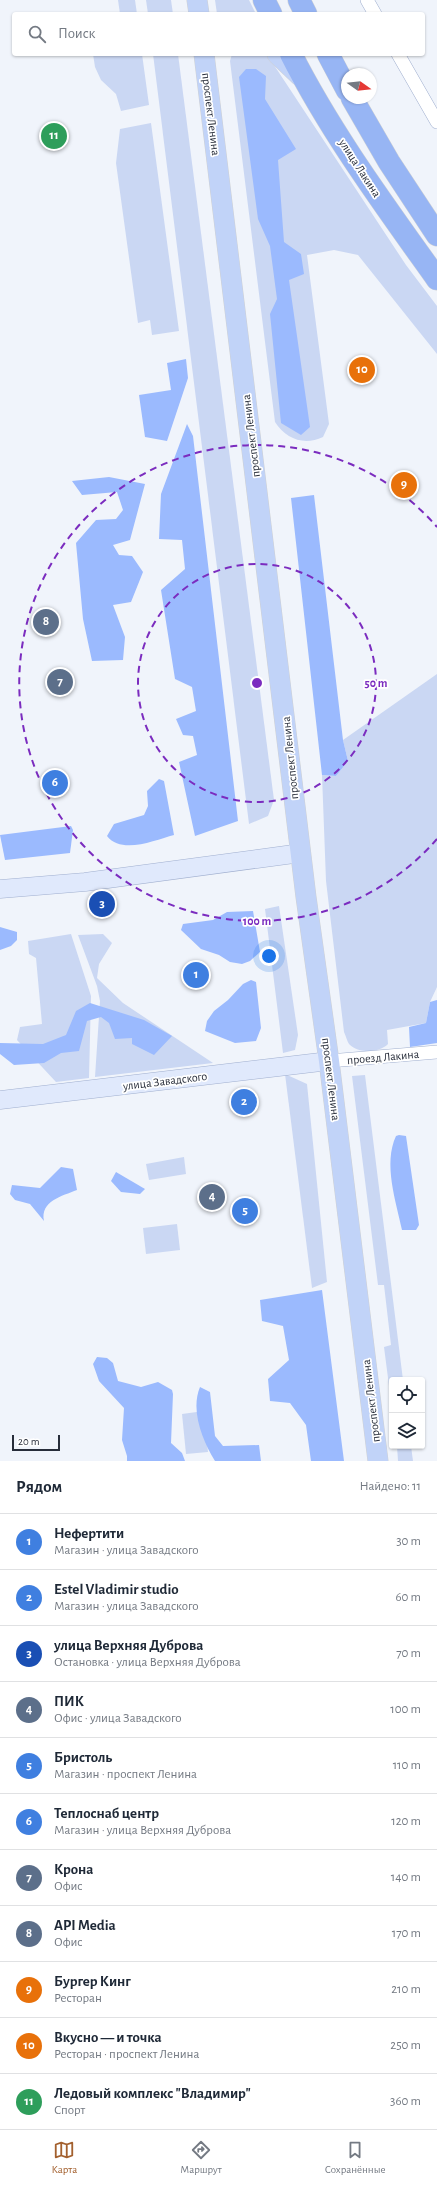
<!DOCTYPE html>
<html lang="ru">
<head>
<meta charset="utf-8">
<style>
  body { margin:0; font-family:"Alegreya Sans",sans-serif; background:#f6f6f7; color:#1f2937 }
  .controls { position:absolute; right:12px; bottom:12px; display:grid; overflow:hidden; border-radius:4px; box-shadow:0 1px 3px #0004 }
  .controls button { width:36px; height:36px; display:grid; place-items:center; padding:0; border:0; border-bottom:1px solid #e0e1e3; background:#fff; color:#1f2937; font:20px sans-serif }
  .compass { position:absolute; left:341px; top:68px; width:36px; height:36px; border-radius:50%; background:#fff; box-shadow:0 1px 3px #0004; rotate:105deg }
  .scale { position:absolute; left:12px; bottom:10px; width:48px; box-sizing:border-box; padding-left:4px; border:2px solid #272d3a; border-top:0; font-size:11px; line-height:14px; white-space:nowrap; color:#272d3a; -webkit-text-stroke:3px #fff; paint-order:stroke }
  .you { position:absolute; left:269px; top:956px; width:14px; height:14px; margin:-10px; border:3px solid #fff; border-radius:50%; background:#1a73e8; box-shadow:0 0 0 6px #1a73e833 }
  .badge { display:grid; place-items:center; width:26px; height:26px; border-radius:50%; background:#a3602e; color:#fff; font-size:13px; font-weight:700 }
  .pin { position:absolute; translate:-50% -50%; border:2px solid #fff; box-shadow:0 1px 4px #0006 }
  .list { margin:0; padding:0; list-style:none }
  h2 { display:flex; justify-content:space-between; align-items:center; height:52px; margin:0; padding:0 16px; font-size:17px }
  h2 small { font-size:13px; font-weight:400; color:#747a83 }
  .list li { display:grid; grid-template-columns:26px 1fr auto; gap:12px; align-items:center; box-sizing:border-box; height:56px; padding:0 16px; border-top:1px solid #e0e1e3 }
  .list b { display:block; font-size:15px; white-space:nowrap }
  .list p { margin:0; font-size:13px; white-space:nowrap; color:#747a83 }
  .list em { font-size:13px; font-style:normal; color:#747a83 }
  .icon { flex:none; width:22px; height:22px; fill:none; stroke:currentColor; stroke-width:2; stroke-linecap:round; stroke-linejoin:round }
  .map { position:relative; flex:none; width:437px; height:1461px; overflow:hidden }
  .search { position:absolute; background:#fff; box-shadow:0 1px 3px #0004; left:12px; right:12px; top:12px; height:44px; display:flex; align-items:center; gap:10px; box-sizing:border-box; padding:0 14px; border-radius:4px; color:#747a83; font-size:15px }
  .sheet { height:668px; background:#fff }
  nav { display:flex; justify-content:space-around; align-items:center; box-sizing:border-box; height:56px; border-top:1px solid #e0e1e3; background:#fff; font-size:11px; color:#747a83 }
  nav a { display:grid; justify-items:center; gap:2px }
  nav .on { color:#a3602e }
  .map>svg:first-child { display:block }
</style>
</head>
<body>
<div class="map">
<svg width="437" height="1461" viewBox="0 0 437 1461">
  <rect width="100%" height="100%" fill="#f0f4fb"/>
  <!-- green -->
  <g fill="#cad7f3">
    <polygon points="118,0 135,0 137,14 120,14"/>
    <polygon points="146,0 171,0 173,14 148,14"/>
    <polygon points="215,0 249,0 256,14 217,14"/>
    <polygon points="93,54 142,54 149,105 121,111 116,94 101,80 95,67"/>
    <polygon points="153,54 178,54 274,800 268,816 249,824"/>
    <path d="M 232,54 L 265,54 L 268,56 L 406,265 L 437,306 L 437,354 L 358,255 L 334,250 L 307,255 L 329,424 L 323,437 C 304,446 286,439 275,422 L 230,61 Z"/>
    <polygon points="151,123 179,331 152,335 150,320 138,323 116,163 120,129"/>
    <path d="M 437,674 L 437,987 L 430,1002 L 426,1023 L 387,1030 L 388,1044 C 379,1053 359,1054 349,1044 C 347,1041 346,1036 344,1032 L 326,881 L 322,775 L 336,776 L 348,761 L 343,740 Z"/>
    <polygon points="279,906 298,1035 295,1050 283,1053 265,909"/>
    <polygon points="71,934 91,996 89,1078 56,1082 17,1040 20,1027 42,1024 36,958 29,954 28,941"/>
    <polygon points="103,934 112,943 99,964 97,978 123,1003 213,1063 95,1077 100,1001 97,986 78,935"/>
    <polygon points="285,1074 307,1084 327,1282 312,1288"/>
    <polygon points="365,1075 403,1380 392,1380 392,1409 384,1347 391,1345 384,1285 378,1285 352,1076"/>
    <polygon points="184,1157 186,1174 149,1180 146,1164"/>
    <polygon points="177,1224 180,1250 146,1254 143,1228"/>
    <polygon points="204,1411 208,1452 186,1454 182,1414"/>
    <polygon points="397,1446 411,1446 413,1461 398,1461"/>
  </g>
  <!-- forest -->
  <g fill="#9bbafe">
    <polygon points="246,69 256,69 266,76 265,99 296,149 278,160 284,242 301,254 304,274 289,280 310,427 301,435 281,423 270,314 277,299 270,246 258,219 239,77"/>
    <polygon points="186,359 188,378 167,441 145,437 139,395 171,390 167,363"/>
    <polygon points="187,424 193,436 238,821 195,836 179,762 197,755 193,736 183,735 176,719 196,711 192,687 175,679 161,590 185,569 182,540 159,539 161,494"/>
    <polygon points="109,477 145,484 130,540 113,545 119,555 132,556 143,572 131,602 113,605 125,637 123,660 92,661 83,619 76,543 96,520 116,519 123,510 117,492 82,495 72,481"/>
    <polygon points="314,495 343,740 348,761 336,776 322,775 291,498"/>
    <path d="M 159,779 L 164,781 L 174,835 C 155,840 122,855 107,836 L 114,824 L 144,815 L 148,806 L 147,791 Z"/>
    <polygon points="71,826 73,830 70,853 5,860 0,835"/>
    <polygon points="253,911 260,952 250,961 242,964 230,962 219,955 201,949 181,930 183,924 213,920 227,912"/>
    <polygon points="0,927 17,932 17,940 11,946 0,950"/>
    <polygon points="251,980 256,982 261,1028 256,1041 235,1043 205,1031 207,1021 214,1011 228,1000 243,984"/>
    <polygon points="437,1000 437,1043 410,1047 409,1027 426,1023 430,1002"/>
    <polygon points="90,1003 144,1020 172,1036 154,1055 132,1044 132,1038 115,1039 109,1023 101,1017 87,1021 79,1051 61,1053 44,1063 14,1065 0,1054 0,1043 43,1044 66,1035 76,1011"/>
    <path d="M 399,1135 L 406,1136 L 419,1225 L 416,1230 L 402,1230 C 396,1201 383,1164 396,1136 Z"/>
    <path d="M 61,1167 L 73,1169 L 77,1190 C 62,1196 40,1201 44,1221 L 30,1204 L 15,1200 L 10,1194 L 12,1185 L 40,1188 Z"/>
    <polygon points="116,1172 145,1189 140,1194 121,1192 111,1181"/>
    <polygon points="322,1290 344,1461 311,1461 306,1425 290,1403 270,1401 268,1379 289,1360 283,1326 262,1321 260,1300"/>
    <polygon points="97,1357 107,1358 113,1363 118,1381 141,1387 158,1382 172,1390 173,1394 171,1443 182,1453 185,1461 127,1461 127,1456 122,1440 124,1408 99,1381 93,1364"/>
    <path d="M 200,1387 L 210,1392 L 215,1436 L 223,1446 L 259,1445 L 261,1461 L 215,1461 C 203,1441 190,1411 200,1387 Z"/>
  </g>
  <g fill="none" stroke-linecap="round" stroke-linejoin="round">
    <defs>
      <g id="street">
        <polyline points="367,0 375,14"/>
        <polyline points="398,54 437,122"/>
        <polyline points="329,1061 437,1052"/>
      </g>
      <g id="secondary">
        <polyline points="0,889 85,882 301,853"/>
        <polyline points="0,1100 329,1061"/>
      </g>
      <g id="primary">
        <polyline points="197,0 199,14"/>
        <polyline points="204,54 306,897 329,1061 378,1461"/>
        <polyline points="277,54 300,76"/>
      </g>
      <g id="highway">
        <polyline points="264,0 271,14"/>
        <polyline points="299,0 306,14"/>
        <path d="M 291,54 C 331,133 385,206 437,279"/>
        <polyline points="328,54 347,90"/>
        <polyline points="352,98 389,162 437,235"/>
      </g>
    </defs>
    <!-- street casing -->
    <use href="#street" stroke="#a0afcf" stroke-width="14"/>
    <!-- secondary casing -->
    <use href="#secondary" stroke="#a0afcf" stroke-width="19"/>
    <!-- primary casing -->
    <use href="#primary" stroke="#cfd1d4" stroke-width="21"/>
    <!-- highway casing -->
    <use href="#highway" stroke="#cfd1d4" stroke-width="23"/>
    <!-- street -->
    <use href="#street" stroke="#fff" stroke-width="13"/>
    <!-- secondary -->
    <use href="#secondary" stroke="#e0e9fc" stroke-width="18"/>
    <!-- primary -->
    <use href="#primary" stroke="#c1d3f8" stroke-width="20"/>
    <!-- highway -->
    <use href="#highway" stroke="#97b5f4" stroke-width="22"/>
  </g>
  <!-- distance rings -->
  <g fill="none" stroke="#7b2cbf" stroke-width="2" stroke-dasharray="7 5">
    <circle cx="257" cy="683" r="119"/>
    <path d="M437 839A238 238 0 1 1 437 527"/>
  </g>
  <g text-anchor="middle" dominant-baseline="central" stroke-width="3.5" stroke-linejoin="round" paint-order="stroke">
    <!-- street labels -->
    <g font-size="12" fill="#272d3a" stroke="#fff">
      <text transform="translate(211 114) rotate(83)">проспект Ленина</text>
      <text transform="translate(360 168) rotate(57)">улица Лакина</text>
      <text transform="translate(251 436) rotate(-97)">проспект Ленина</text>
      <text transform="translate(290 758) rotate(-96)">проспект Ленина</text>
      <text transform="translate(383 1057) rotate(-5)">проезд Лакина</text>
      <text transform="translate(331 1079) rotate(83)">проспект Ленина</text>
      <text transform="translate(165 1081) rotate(-7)">улица Завадского</text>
      <text transform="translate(371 1401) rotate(-97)">проспект Ленина</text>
    </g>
  </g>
  <circle cx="257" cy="683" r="6" fill="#7b2cbf" stroke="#fff" stroke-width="2"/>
  <g font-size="12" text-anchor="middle" font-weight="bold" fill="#7b2cbf" stroke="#fff" stroke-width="3.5" stroke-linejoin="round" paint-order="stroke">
    <text x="376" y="687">50 m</text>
    <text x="257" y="925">100 m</text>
  </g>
</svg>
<div class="controls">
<button><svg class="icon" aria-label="locate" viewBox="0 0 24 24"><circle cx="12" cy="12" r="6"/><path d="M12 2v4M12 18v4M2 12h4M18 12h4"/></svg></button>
<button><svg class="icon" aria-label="layers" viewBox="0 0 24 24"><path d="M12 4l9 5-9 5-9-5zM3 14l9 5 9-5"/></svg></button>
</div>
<svg class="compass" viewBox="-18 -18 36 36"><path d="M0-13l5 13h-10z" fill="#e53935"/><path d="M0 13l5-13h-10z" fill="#747a83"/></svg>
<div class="scale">20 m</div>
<div class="you"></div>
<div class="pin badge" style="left:196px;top:975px;background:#3f7fe0">1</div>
<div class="pin badge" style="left:244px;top:1102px;background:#3f7fe0">2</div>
<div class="pin badge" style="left:102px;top:904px;background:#1a4fb4">3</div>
<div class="pin badge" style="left:212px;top:1197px;background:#5c6f8a">4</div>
<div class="pin badge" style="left:245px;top:1211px;background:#3f7fe0">5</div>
<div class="pin badge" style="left:55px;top:783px;background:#3f7fe0">6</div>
<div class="pin badge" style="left:60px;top:682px;background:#5c6f8a">7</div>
<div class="pin badge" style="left:46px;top:622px;background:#5c6f8a">8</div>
<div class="pin badge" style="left:404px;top:485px;background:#e8710a">9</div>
<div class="pin badge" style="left:362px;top:370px;background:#e8710a">10</div>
<div class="pin badge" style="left:54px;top:136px;background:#2e9e5b">11</div>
<div class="search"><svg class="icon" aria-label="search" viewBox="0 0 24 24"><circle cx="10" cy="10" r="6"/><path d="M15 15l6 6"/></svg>Поиск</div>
</div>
<section class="sheet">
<h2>Рядом<small>Найдено: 11</small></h2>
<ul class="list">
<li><span class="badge" style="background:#3f7fe0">1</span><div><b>Нефертити</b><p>Магазин · улица Завадского</p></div><em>30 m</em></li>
<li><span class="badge" style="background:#3f7fe0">2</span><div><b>Estel Vladimir studio</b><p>Магазин · улица Завадского</p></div><em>60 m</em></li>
<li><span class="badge" style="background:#1a4fb4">3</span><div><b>улица Верхняя Дуброва</b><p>Остановка · улица Верхняя Дуброва</p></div><em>70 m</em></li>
<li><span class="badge" style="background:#5c6f8a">4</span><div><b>ПИК</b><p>Офис · улица Завадского</p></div><em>100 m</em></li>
<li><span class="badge" style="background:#3f7fe0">5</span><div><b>Бристоль</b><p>Магазин · проспект Ленина</p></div><em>110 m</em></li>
<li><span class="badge" style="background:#3f7fe0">6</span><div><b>Теплоснаб центр</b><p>Магазин · улица Верхняя Дуброва</p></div><em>120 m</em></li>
<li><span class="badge" style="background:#5c6f8a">7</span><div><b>Крона</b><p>Офис</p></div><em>140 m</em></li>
<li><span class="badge" style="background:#5c6f8a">8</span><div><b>API Media</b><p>Офис</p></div><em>170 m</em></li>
<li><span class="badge" style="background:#e8710a">9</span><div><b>Бургер Кинг</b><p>Ресторан</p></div><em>210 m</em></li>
<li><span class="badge" style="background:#e8710a">10</span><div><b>Вкусно — и точка</b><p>Ресторан · проспект Ленина</p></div><em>250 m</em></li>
<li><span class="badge" style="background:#2e9e5b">11</span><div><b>Ледовый комплекс &quot;Владимир&quot;</b><p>Спорт</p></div><em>360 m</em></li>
</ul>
</section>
<nav>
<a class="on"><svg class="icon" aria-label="map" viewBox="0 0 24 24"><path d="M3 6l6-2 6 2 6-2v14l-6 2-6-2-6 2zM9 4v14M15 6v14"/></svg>Карта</a>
<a><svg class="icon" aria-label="directions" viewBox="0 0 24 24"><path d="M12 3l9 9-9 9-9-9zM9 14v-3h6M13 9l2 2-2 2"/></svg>Маршрут</a>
<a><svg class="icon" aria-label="saved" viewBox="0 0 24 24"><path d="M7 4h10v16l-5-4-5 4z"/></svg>Сохранённые</a>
</nav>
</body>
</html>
